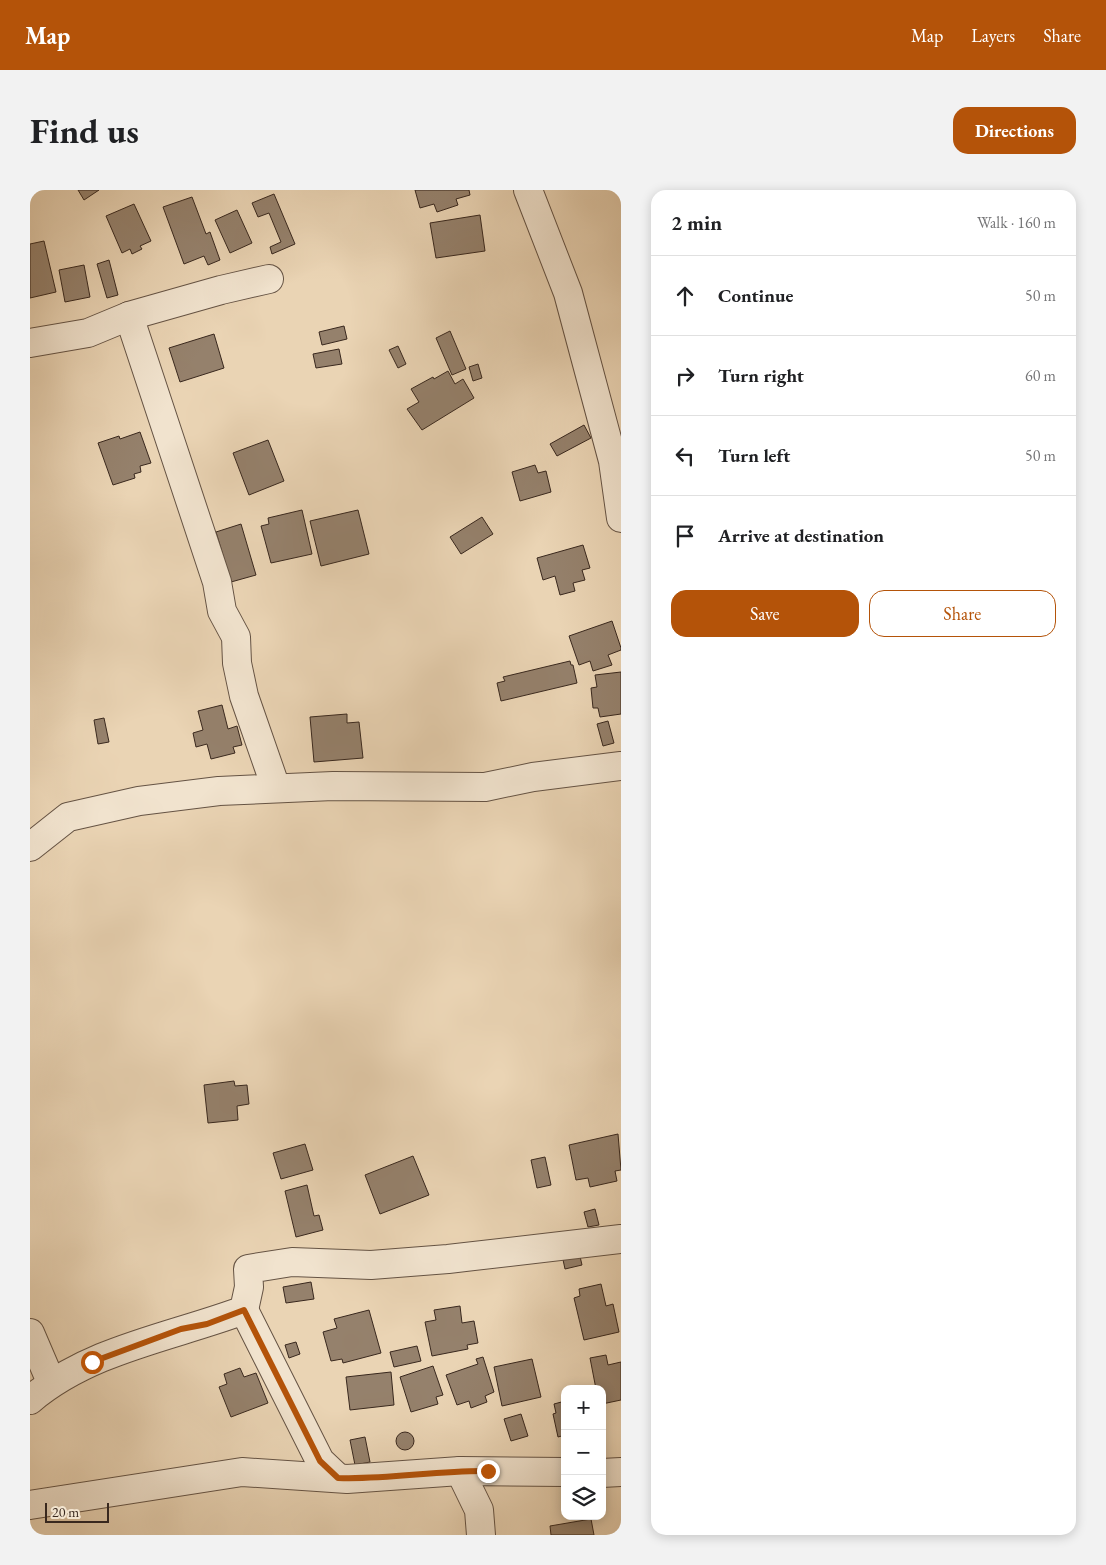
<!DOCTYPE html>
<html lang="en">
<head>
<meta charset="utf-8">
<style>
  body { margin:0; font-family:"EB Garamond",serif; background:#f2f2f2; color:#202124 }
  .controls { position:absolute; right:15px; bottom:15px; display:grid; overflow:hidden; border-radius:10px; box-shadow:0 2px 12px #0003 }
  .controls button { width:45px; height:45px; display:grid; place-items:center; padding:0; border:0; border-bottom:1px solid #e0e0e0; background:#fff; color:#202124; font:25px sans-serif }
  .scale { position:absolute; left:15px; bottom:12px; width:64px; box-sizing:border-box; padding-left:5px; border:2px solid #39281e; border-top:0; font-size:14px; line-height:18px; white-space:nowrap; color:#39281e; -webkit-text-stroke:4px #f1e3ce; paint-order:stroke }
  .stop { position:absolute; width:15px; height:15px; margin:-11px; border:4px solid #b45309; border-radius:50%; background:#fff }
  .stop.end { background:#b45309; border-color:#fff; box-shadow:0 1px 5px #0008 }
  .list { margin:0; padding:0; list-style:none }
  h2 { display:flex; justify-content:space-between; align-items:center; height:65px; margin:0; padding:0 20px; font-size:21px }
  h2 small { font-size:16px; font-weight:400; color:#757577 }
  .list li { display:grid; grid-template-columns:32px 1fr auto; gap:15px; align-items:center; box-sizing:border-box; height:80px; padding:0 20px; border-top:1px solid #e0e0e0 }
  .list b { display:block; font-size:19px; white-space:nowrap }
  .list em { font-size:16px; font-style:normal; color:#757577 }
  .actions { display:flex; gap:10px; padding:15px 20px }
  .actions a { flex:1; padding:11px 0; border:1px solid #b45309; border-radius:15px; text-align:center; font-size:18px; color:#b45309 }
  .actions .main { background:#b45309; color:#fff }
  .icon { flex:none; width:28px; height:28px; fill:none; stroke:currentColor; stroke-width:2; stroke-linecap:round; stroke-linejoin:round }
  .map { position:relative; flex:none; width:591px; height:1345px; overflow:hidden; border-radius:15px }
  header { display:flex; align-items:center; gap:30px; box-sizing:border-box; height:70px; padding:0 25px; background:#b45309; color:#fff }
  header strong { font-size:24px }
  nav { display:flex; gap:28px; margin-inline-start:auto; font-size:18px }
  .intro { display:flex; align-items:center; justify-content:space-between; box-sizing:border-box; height:120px; padding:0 30px }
  h1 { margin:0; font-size:35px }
  .button { padding:12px 22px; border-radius:15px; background:#b45309; color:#fff; font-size:18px; font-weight:700 }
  main { display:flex; gap:30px; padding:0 30px }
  aside { flex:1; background:#fff; border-radius:15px; box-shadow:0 2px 12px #0003 }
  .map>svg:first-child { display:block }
</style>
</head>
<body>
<header>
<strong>Map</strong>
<nav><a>Map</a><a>Layers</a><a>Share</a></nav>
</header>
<div class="intro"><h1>Find us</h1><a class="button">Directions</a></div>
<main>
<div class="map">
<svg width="591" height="1345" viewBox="0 0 591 1345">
  <rect width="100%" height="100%" fill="#ead4b4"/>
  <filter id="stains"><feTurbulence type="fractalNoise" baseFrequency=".004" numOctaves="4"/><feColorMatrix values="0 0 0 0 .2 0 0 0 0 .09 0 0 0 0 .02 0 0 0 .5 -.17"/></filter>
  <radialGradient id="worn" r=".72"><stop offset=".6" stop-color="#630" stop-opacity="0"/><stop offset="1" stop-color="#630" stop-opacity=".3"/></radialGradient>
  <!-- building -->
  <g fill="#95816c" stroke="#39281e">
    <polygon points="48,0 69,0 54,10"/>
    <polygon points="385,0 439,0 440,5 426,9 428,15 407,22 404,14 390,18"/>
    <polygon points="244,4 265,54 242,64 240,57 251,52 239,23 228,27 222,13"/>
    <polygon points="162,7 176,44 180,42 190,70 178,75 174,66 154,74 133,17"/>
    <polygon points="104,14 121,51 110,56 112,59 102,64 100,59 92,63 76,26"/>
    <polygon points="207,20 222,53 200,63 185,30"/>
    <polygon points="450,25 455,61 406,68 400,33"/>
    <polygon points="14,51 26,102 0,108 0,54"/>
    <polygon points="79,70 88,105 77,108 67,74"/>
    <polygon points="54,75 60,107 35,112 29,80"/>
    <polygon points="314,136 317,149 292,155 289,142"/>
    <polygon points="420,141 436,179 422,185 406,148"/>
    <polygon points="184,144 194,178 150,192 139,158"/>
    <polygon points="368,156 376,174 368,178 359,160"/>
    <polygon points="309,159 312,174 286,178 283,164"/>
    <polygon points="448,174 452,188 443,191 439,177"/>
    <polygon points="418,181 425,194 433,189 444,208 392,240 377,219 389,212 381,199 403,187 404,189"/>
    <polygon points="554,235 561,248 527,266 520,254"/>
    <polygon points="110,242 121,273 110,276 111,282 104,284 105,288 83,295 68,253 89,246 90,249"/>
    <polygon points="238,250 254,291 219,305 203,263"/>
    <polygon points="505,275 508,283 516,281 521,302 490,311 482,282"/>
    <polygon points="272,320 282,364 241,373 231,336 239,334 238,328"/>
    <polygon points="328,320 339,364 291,376 280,331"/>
    <polygon points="452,327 463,344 431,364 420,347"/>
    <polygon points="211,334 226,385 201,392 186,342"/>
    <polygon points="553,355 560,378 552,380 555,390 543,393 545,401 530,405 525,386 513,390 507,368"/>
    <polygon points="582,431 591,458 591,460 578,465 582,475 563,481 560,471 549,475 539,446"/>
    <polygon points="540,471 541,475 543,475 547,493 471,511 467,493 475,491 473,487"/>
    <polygon points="591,482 591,524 570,527 568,518 563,518 561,498 567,497 565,485"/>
    <polygon points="192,515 198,539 207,536 212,555 203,557 205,563 181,569 177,554 166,557 163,543 173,540 168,521"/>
    <polygon points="317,524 317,533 329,532 333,568 284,572 280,527"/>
    <polygon points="74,528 79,552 68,554 64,530"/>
    <polygon points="578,531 584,553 573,556 567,534"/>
    <polygon points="204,891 205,896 217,895 219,914 207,916 208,930 178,933 174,895"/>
    <polygon points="588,944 591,980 585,981 587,991 560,997 558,988 546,990 539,955"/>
    <polygon points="275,954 283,980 251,989 243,963"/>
    <polygon points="383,966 399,1005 350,1024 335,985"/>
    <polygon points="515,967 521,995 507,998 501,970"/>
    <polygon points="277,995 284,1026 289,1025 293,1040 266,1047 255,1001"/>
    <polygon points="565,1019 569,1035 558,1037 554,1022"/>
    <polygon points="549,1062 552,1075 535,1079 532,1065"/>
    <polygon points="281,1092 284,1109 256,1113 253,1097"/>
    <polygon points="571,1094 576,1116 583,1114 589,1142 554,1150 544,1108 550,1106 549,1099"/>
    <polygon points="430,1116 432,1133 444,1131 448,1153 437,1155 438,1159 402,1166 395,1132 406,1130 404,1120"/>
    <polygon points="339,1120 351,1163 313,1173 312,1169 301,1171 293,1142 307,1138 304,1129"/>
    <polygon points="266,1152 270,1164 259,1168 255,1155"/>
    <polygon points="387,1156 391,1171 364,1177 360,1162"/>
    <polygon points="576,1165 578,1175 591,1172 591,1210 572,1214 572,1199 566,1199 560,1168"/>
    <polygon points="453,1167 464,1202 455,1206 457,1212 441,1218 439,1211 427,1215 416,1185 448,1174 446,1169"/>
    <polygon points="502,1169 511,1207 472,1216 464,1177"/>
    <polygon points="403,1176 413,1205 406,1207 408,1214 381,1222 370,1187"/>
    <polygon points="210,1178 214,1187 226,1183 238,1213 201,1227 189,1197 197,1194 194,1184"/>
    <polygon points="361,1182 364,1215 320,1220 316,1187"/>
    <polygon points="535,1211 535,1245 528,1247 523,1224 526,1223 524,1214"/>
    <polygon points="491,1224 498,1246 481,1251 474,1229"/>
    <circle cx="375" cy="1251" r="9"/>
    <polygon points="335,1247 340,1272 325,1275 320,1250"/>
    <polygon points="561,1329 564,1345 521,1345 520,1336"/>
  </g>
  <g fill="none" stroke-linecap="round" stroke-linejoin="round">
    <defs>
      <g id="minor">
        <polyline points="498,0 538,103 583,271 591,328"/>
        <polyline points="99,126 187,392 192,421 206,447 207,473 214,506 246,598"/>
        <polyline points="0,153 58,143 99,126 191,100 239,89"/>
        <polyline points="0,657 38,627 109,611 189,601 303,596 455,597 503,587 591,576"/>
        <polyline points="214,1120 290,1271 308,1288"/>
        <polyline points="0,1143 21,1192"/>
        <path d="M 0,1210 C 60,1159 142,1147 214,1120 L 219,1097 L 218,1079 L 262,1072 L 341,1075 L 418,1069 L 591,1049"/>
        <polyline points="430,1281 449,1320 451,1345"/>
        <polyline points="572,1283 591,1282"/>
        <polyline points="0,1315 212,1282 317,1289 430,1281 535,1282"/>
      </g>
    </defs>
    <!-- minor casing -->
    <use href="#minor" stroke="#655344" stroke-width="30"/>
    <!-- minor -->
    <use href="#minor" stroke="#f1e3ce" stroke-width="28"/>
  </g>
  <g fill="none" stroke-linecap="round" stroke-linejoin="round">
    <!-- route -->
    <path stroke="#b45309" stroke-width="6" d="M 62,1172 L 151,1139 L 177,1134 L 214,1120 L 290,1271 L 308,1288 C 358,1290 408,1280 458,1281"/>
  </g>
  <rect width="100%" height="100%" filter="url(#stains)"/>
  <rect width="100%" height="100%" fill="url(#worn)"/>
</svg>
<div class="controls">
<button>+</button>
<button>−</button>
<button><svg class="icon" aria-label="layers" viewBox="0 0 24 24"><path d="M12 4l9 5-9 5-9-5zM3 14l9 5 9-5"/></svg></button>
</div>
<div class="scale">20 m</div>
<div class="stop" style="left:62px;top:1172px"></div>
<div class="stop end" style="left:458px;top:1281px"></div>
</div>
<aside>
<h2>2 min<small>Walk · 160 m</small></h2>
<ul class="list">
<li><svg class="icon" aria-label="ahead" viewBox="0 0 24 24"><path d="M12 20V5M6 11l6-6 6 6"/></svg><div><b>Continue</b></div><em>50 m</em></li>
<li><svg class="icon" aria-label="right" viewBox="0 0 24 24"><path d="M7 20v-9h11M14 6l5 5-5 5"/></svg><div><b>Turn right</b></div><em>60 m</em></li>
<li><svg class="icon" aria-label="left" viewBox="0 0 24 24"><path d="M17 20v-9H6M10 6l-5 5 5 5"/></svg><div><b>Turn left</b></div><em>50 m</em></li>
<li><svg class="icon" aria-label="arrive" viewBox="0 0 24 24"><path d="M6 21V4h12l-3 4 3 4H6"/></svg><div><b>Arrive at destination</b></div></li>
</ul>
<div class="actions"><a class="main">Save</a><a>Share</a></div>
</aside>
</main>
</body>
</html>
